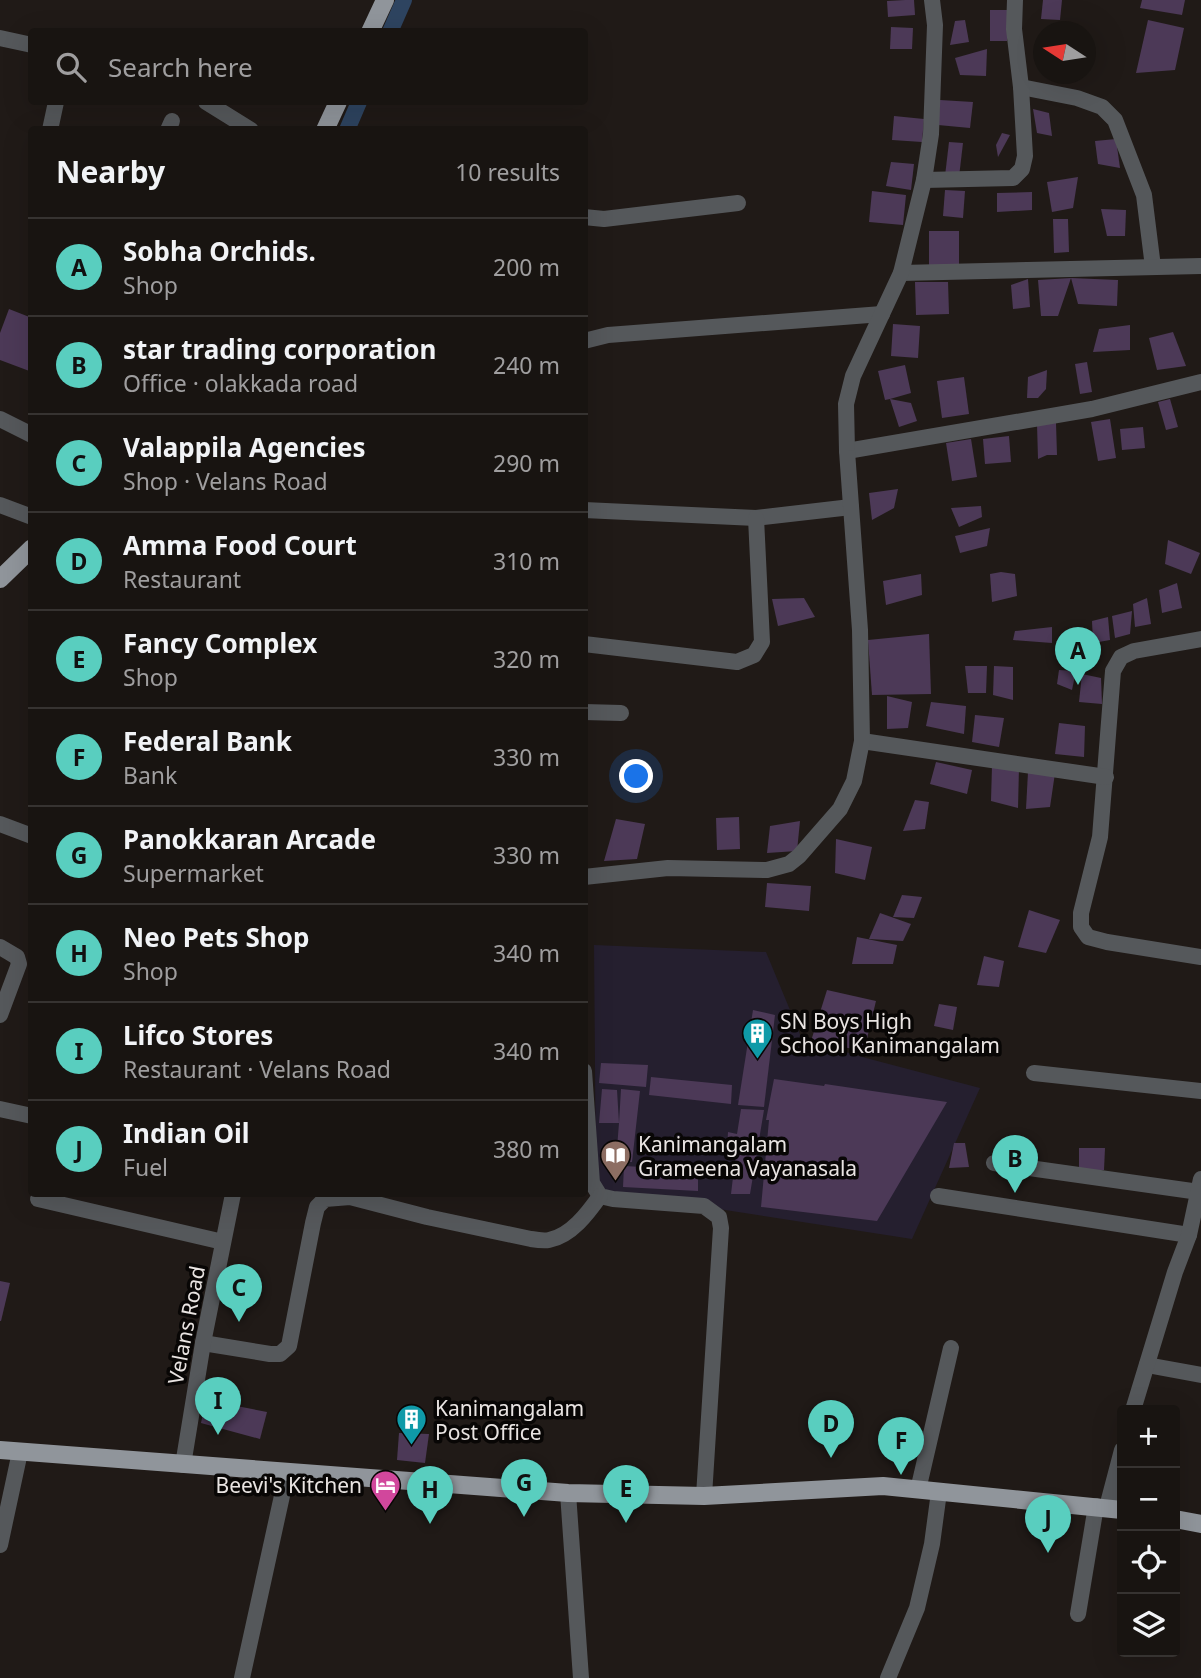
<!DOCTYPE html>
<html lang="en">
<head>
<meta charset="utf-8">
<style>
  body { margin:0; font-family:"Noto Sans",sans-serif; background:#211d1a; color:#f1f3f6 }
  .controls { position:absolute; right:21px; bottom:21px; display:grid; overflow:hidden; border-radius:7px; box-shadow:0 7px 28px #0002 }
  .controls button { width:63px; height:63px; display:grid; place-items:center; padding:0; border:0; border-bottom:2px solid #363331; background:#181411; color:#f1f3f6; font:35px sans-serif }
  .compass { position:absolute; left:1033px; top:21px; width:63px; height:63px; border-radius:50%; background:#181411; box-shadow:0 7px 28px #0002; rotate:282deg }
  .you { position:absolute; left:637px; top:777px; width:24px; height:24px; margin:-18px; border:5px solid #fff; border-radius:50%; background:#1a73e8; box-shadow:0 0 0 10px #1a73e833 }
  .badge { display:grid; place-items:center; width:46px; height:46px; border-radius:50%; background:#59cebf; color:#111; font-size:23px; font-weight:700 }
  .pin { position:absolute; translate:-50% -58px; filter:drop-shadow(0 2px 4px #0008) }
  .pin::after { content:''; position:absolute; top:37px; width:24px; height:21px; background:inherit; clip-path:polygon(0 0,100% 0,50% 100%) }
  .list { margin:0; padding:0; list-style:none }
  h2 { display:flex; justify-content:space-between; align-items:center; height:91px; margin:0; padding:0 28px; font-size:30px }
  h2 small { font-size:23px; font-weight:400; color:#9f9e9f }
  .list li { display:grid; grid-template-columns:46px 1fr auto; gap:21px; align-items:center; box-sizing:border-box; height:98px; padding:0 28px; border-top:2px solid #363331 }
  .list b { display:block; font-size:26px; white-space:nowrap }
  .list p { margin:0; font-size:23px; white-space:nowrap; color:#9f9e9f }
  .list em { font-size:23px; font-style:normal; color:#9f9e9f }
  .icon { flex:none; width:38px; height:38px; fill:none; stroke:currentColor; stroke-width:2; stroke-linecap:round; stroke-linejoin:round }
  .map { position:relative; flex:none; width:1201px; height:1678px; overflow:hidden }
  .search { position:absolute; background:#181411; box-shadow:0 7px 28px #0002; left:28px; top:28px; width:560px; height:77px; display:flex; align-items:center; gap:18px; box-sizing:border-box; padding:0 24px; border-radius:7px; color:#9f9e9f; font-size:26px }
  .panel { position:absolute; background:#181411; box-shadow:0 7px 28px #0002; left:28px; top:126px; width:560px; height:1071px; border-radius:7px }
  .map>svg:first-child { display:block }
</style>
</head>
<body>
<div class="map">
<svg width="1201" height="1678" viewBox="0 0 1201 1678">
  <rect width="100%" height="100%" fill="#201a17"/>
  <!-- education -->
  <polygon fill="#251f2f" points="594,945 766,952 802,1039 866,1058 980,1088 912,1239 596,1190"/>
  <g fill="none" stroke-linecap="round" stroke-linejoin="round">
    <!-- canal -->
    <g stroke="#2e4460" stroke-width="16">
      <polyline points="390,32 404,0"/>
      <polyline points="347,130 359,102"/>
    </g>
  </g>
  <!-- building -->
  <g fill="#4c3957">
    <polygon points="905,0 914,0 915,15 888,17 887,1"/>
    <polygon points="1043,0 1062,0 1060,20 1041,19"/>
    <polygon points="1142,0 1185,0 1182,15 1140,8"/>
    <polygon points="990,10 1009,10 1007,41 990,41"/>
    <polygon points="965,20 969,42 950,45 955,21"/>
    <polygon points="1148,20 1184,28 1175,70 1136,73"/>
    <polygon points="891,27 913,28 912,49 890,49"/>
    <polygon points="987,49 986,76 960,75 955,58"/>
    <polygon points="940,100 973,102 970,128 938,125"/>
    <polygon points="1033,109 1049,113 1052,136 1037,133"/>
    <polygon points="894,116 924,119 922,142 892,140"/>
    <polygon points="1002,133 1010,135 998,157 996,145"/>
    <polygon points="1116,139 1120,168 1098,164 1095,141"/>
    <polygon points="949,142 963,143 959,177 945,176"/>
    <polygon points="891,162 914,164 911,190 886,186"/>
    <polygon points="1078,177 1073,208 1052,212 1047,182"/>
    <polygon points="945,190 965,191 963,218 943,216"/>
    <polygon points="872,191 906,195 903,225 869,222"/>
    <polygon points="1032,192 1032,210 997,212 997,193"/>
    <polygon points="1101,209 1126,210 1125,236 1107,236"/>
    <polygon points="1053,219 1068,219 1069,252 1054,253"/>
    <rect x="929" y="231" width="30" height="35"/>
    <polygon points="1071,278 1058,316 1041,316 1038,280 1071,278 1118,280 1117,306 1078,304"/>
    <polygon points="1028,279 1030,307 1013,309 1011,285"/>
    <polygon points="915,282 948,282 949,314 916,315"/>
    <polygon points="9,309 32,318 32,372 0,360 0,333"/>
    <polygon points="893,324 920,326 918,358 891,356"/>
    <polygon points="1130,325 1130,350 1093,352 1099,329"/>
    <polygon points="1173,332 1186,366 1157,370 1149,338"/>
    <polygon points="1087,362 1092,392 1080,394 1075,364"/>
    <polygon points="905,365 911,393 890,399 911,403 917,421 899,427 890,399 885,400 878,371"/>
    <polygon points="1047,370 1046,389 1038,398 1027,398 1028,377"/>
    <polygon points="964,377 969,414 942,418 937,381"/>
    <polygon points="1170,399 1178,427 1166,430 1158,402"/>
    <polygon points="1110,419 1116,458 1098,461 1091,422"/>
    <polygon points="1056,423 1057,455 1047,455 1038,459 1037,424"/>
    <polygon points="1143,427 1145,448 1122,450 1120,429"/>
    <polygon points="1009,436 1011,462 985,464 983,439"/>
    <polygon points="971,439 977,477 952,481 946,443"/>
    <polygon points="898,489 894,508 872,520 869,493"/>
    <polygon points="981,506 982,517 959,527 951,508"/>
    <polygon points="990,528 987,546 960,553 955,536"/>
    <polygon points="1168,540 1200,553 1191,574 1165,564"/>
    <polygon points="1001,572 1015,574 1017,596 992,602 990,574"/>
    <polygon points="921,574 922,595 886,605 883,581"/>
    <polygon points="1177,583 1182,608 1162,613 1159,590"/>
    <polygon points="804,598 815,617 778,626 772,599"/>
    <polygon points="1147,598 1151,624 1135,627 1133,604"/>
    <polygon points="1132,611 1130,634 1115,638 1112,616"/>
    <polygon points="1108,617 1110,640 1093,643 1092,621"/>
    <polygon points="1052,627 1052,643 1013,640 1015,631"/>
    <polygon points="929,634 931,694 872,695 868,640"/>
    <polygon points="965,666 987,666 986,693 968,693"/>
    <polygon points="994,666 1013,667 1013,700 993,695"/>
    <polygon points="1059,670 1076,671 1072,690 1057,684"/>
    <polygon points="1082,674 1101,678 1102,704 1079,702"/>
    <polygon points="887,696 912,702 908,728 887,729"/>
    <polygon points="931,702 966,706 964,734 926,726"/>
    <polygon points="975,715 1004,718 999,747 972,742"/>
    <polygon points="1059,723 1085,726 1084,757 1055,754"/>
    <polygon points="936,762 972,770 967,794 930,784"/>
    <polygon points="992,766 1019,767 1018,808 991,801"/>
    <polygon points="1028,772 1055,773 1050,807 1026,809"/>
    <polygon points="915,800 929,802 925,829 903,831"/>
    <polygon points="739,817 740,849 717,850 716,818"/>
    <polygon points="616,819 645,824 637,859 604,861"/>
    <polygon points="800,821 797,851 767,853 770,826"/>
    <polygon points="836,839 872,847 865,880 835,873"/>
    <polygon points="767,883 811,886 809,911 765,907"/>
    <polygon points="902,895 922,897 914,918 893,917"/>
    <polygon points="1029,910 1060,920 1046,953 1018,947"/>
    <polygon points="880,913 911,924 903,941 869,939"/>
    <polygon points="857,937 897,945 893,964 852,964"/>
    <polygon points="984,956 1004,961 999,987 977,985"/>
    <polygon points="827,990 876,1001 864,1051 811,1041"/>
    <polygon points="939,1004 957,1007 953,1030 934,1026"/>
    <polygon points="753,1010 775,1015 764,1107 738,1105"/>
    <polygon points="601,1063 648,1065 646,1087 599,1083"/>
    <polygon points="651,1077 732,1085 731,1104 649,1095"/>
    <polygon points="774,1079 824,1086 825,1084 947,1102 877,1221 761,1207 769,1120 766,1120"/>
    <polygon points="602,1089 617,1090 619,1123 621,1089 640,1091 632,1162 616,1161 619,1123 599,1123"/>
    <polygon points="741,1109 764,1110 750,1194 731,1194 736,1152 727,1151 728,1132 737,1134"/>
    <polygon points="954,1143 965,1143 969,1167 949,1168"/>
    <polygon points="1079,1148 1105,1148 1104,1170 1079,1170"/>
    <polygon points="624,1166 698,1170 698,1191 623,1187"/>
    <polygon points="0,1281 10,1283 1,1321 0,1321"/>
    <polygon points="206,1400 267,1412 260,1439 201,1423"/>
    <polygon points="399,1433 429,1434 425,1463 397,1460"/>
  </g>
  <g fill="none" stroke-linecap="round" stroke-linejoin="round">
    <!-- minor -->
    <g stroke="#55585b" stroke-width="16">
      <polyline points="0,38 32,45"/>
      <polyline points="1021,87 1077,98 1102,107 1115,120 1144,195 1153,267"/>
      <polyline points="206,102 251,130"/>
      <polyline points="50,130 56,102"/>
      <polyline points="168,130 172,121"/>
      <polyline points="924,180 1013,178 1022,169 1025,156 1021,87 1014,29 1015,0"/>
      <polyline points="584,217 604,219 738,203"/>
      <polyline points="901,273 1201,266"/>
      <polyline points="584,341 608,335 882,314"/>
      <polyline points="0,419 32,435"/>
      <polyline points="847,451 1092,409 1201,382"/>
      <polyline points="0,505 32,517"/>
      <polyline points="584,510 756,518 851,507"/>
      <polyline points="1201,639 1134,651 1121,657 1113,671 1100,837 1081,913 1081,927 1088,937 1107,942 1201,957"/>
      <polyline points="584,644 737,662 754,655 762,642 756,518"/>
      <polyline points="584,712 621,713"/>
      <polyline points="862,741 1106,777"/>
      <polyline points="0,824 32,836"/>
      <polyline points="584,877 668,868 767,870 789,864 799,856 840,809 854,781 862,741 860,630 847,451 846,404 853,376 901,273 924,180 931,134 935,25 932,0"/>
      <polyline points="0,947 17,957 19,964 0,1015"/>
      <polyline points="584,1071 592,1183 600,1196 613,1199 704,1206 719,1217 721,1228 704,1496"/>
      <polyline points="1034,1073 1201,1091"/>
      <polyline points="0,1109 32,1116"/>
      <polyline points="994,1163 1199,1192"/>
      <polyline points="938,1196 1189,1235"/>
      <polyline points="38,1199 223,1242"/>
      <path d="M 203,1343 L 270,1354 L 280,1354 L 289,1346 L 313,1223 L 317,1207 L 325,1199 L 350,1197 L 427,1217 L 531,1239 C 537,1240 544,1241 549,1240 C 571,1236 588,1213 600,1196"/>
      <polyline points="1147,1365 1201,1375"/>
      <polyline points="1133,1410 1175,1272 1189,1235 1201,1179"/>
      <polyline points="183,1465 203,1343 233,1194"/>
      <polyline points="918,1490 951,1348"/>
      <polyline points="568,1493 581,1678"/>
      <polyline points="1107,1507 1122,1450"/>
      <polyline points="0,1545 20,1452"/>
      <polyline points="1078,1614 1096,1506"/>
      <polyline points="242,1678 287,1473"/>
      <polyline points="888,1678 917,1608 932,1544 939,1492"/>
    </g>
    <!-- major -->
    <g stroke="#90959b" stroke-width="18">
      <polyline points="370,32 385,0"/>
      <polyline points="325,130 338,102"/>
      <polyline points="0,579 32,548"/>
      <polyline points="0,1450 568,1493 704,1496 883,1486 1122,1510"/>
      <polyline points="1175,1519 1201,1524"/>
    </g>
  </g>
  <!-- icons -->
  <defs>
    <symbol id="building-pin" viewBox="-11 -11 22 30"><path d="M0 17L-7.5 6A9.5 9.5 0 1 1 7.5 6Z" fill="#0f9aa8" stroke="#080605"/><path d="M-4-6H4V6H1V3H-1V6H-4ZM-2.5-4.3h1.7v1.8h-1.7ZM.8-4.3h1.7v1.8H.8ZM-2.5-1h1.7V.8h-1.7ZM.8-1h1.7V.8H.8Z" fill="#fff"/></symbol>
    <symbol id="library-pin" viewBox="-11 -11 22 30"><path d="M0 17L-7.5 6A9.5 9.5 0 1 1 7.5 6Z" fill="#8d6e63" stroke="#080605"/><path d="M-6-4Q-3-5.5-.7-3.5V5Q-3 3-6 4ZM6-4Q3-5.5 .7-3.5V5Q3 3 6 4Z" fill="#fff"/></symbol>
    <symbol id="hotel-pin" viewBox="-11 -11 22 30"><path d="M0 17L-7.5 6A9.5 9.5 0 1 1 7.5 6Z" fill="#d1479c" stroke="#080605"/><path d="M-6-4.5h1.5V1H6V5H4.5V3h-9V5H-6ZM-4 0a1.8 1.8 0 1 1 3.6 0ZM.5 0V-2.5h3Q6-2.5 6 0Z" fill="#fff"/></symbol>
  </defs>
  <g fill-rule="evenodd">
    <use href="#building-pin" x="740" y="1016" width="35" height="47"/>
    <use href="#library-pin" x="598" y="1138" width="35" height="47"/>
    <use href="#building-pin" x="394" y="1402" width="35" height="47"/>
    <use href="#hotel-pin" x="368" y="1468" width="35" height="47"/>
  </g>
  <g text-anchor="middle" dominant-baseline="central" stroke-width="7" stroke-linejoin="round" paint-order="stroke">
    <!-- poi labels -->
    <g font-size="21" fill="#e9e4e2" stroke="#080605" text-anchor="start">
      <text x="780" y="1021">SN Boys High<tspan x="780" dy="24">School Kanimangalam</tspan></text>
      <text x="638" y="1144">Kanimangalam<tspan x="638" dy="24">Grameena Vayanasala</tspan></text>
      <text x="435" y="1408">Kanimangalam<tspan x="435" dy="24">Post Office</tspan></text>
      <text x="362" y="1485" text-anchor="end">Beevi's Kitchen</text>
    </g>
    <!-- street labels -->
    <g font-size="21" fill="#e9e4e2" stroke="#080605">
      <text transform="translate(186 1325) rotate(-79)">Velans Road</text>
    </g>
  </g>
</svg>
<div class="controls">
<button>+</button>
<button>−</button>
<button><svg class="icon" aria-label="locate" viewBox="0 0 24 24"><circle cx="12" cy="12" r="6"/><path d="M12 2v4M12 18v4M2 12h4M18 12h4"/></svg></button>
<button><svg class="icon" aria-label="layers" viewBox="0 0 24 24"><path d="M12 4l9 5-9 5-9-5zM3 14l9 5 9-5"/></svg></button>
</div>
<svg class="compass" viewBox="-18 -18 36 36"><path d="M0-13l5 13h-10z" fill="#e53935"/><path d="M0 13l5-13h-10z" fill="#9f9e9f"/></svg>
<div class="you"></div>
<div class="pin badge" style="left:1078px;top:685px">A</div>
<div class="pin badge" style="left:1015px;top:1193px">B</div>
<div class="pin badge" style="left:239px;top:1322px">C</div>
<div class="pin badge" style="left:831px;top:1458px">D</div>
<div class="pin badge" style="left:626px;top:1523px">E</div>
<div class="pin badge" style="left:901px;top:1475px">F</div>
<div class="pin badge" style="left:524px;top:1517px">G</div>
<div class="pin badge" style="left:430px;top:1524px">H</div>
<div class="pin badge" style="left:218px;top:1435px">I</div>
<div class="pin badge" style="left:1048px;top:1553px">J</div>
<div class="search"><svg class="icon" aria-label="search" viewBox="0 0 24 24"><circle cx="10" cy="10" r="6"/><path d="M15 15l6 6"/></svg>Search here</div>
<section class="panel">
<h2>Nearby<small>10 results</small></h2>
<ul class="list">
<li><span class="badge">A</span><div><b>Sobha Orchids.</b><p>Shop</p></div><em>200 m</em></li>
<li><span class="badge">B</span><div><b>star trading corporation</b><p>Office · olakkada road</p></div><em>240 m</em></li>
<li><span class="badge">C</span><div><b>Valappila Agencies</b><p>Shop · Velans Road</p></div><em>290 m</em></li>
<li><span class="badge">D</span><div><b>Amma Food Court</b><p>Restaurant</p></div><em>310 m</em></li>
<li><span class="badge">E</span><div><b>Fancy Complex</b><p>Shop</p></div><em>320 m</em></li>
<li><span class="badge">F</span><div><b>Federal Bank</b><p>Bank</p></div><em>330 m</em></li>
<li><span class="badge">G</span><div><b>Panokkaran Arcade</b><p>Supermarket</p></div><em>330 m</em></li>
<li><span class="badge">H</span><div><b>Neo Pets Shop</b><p>Shop</p></div><em>340 m</em></li>
<li><span class="badge">I</span><div><b>Lifco Stores</b><p>Restaurant · Velans Road</p></div><em>340 m</em></li>
<li><span class="badge">J</span><div><b>Indian Oil</b><p>Fuel</p></div><em>380 m</em></li>
</ul>
</section>
</div>
</body>
</html>
